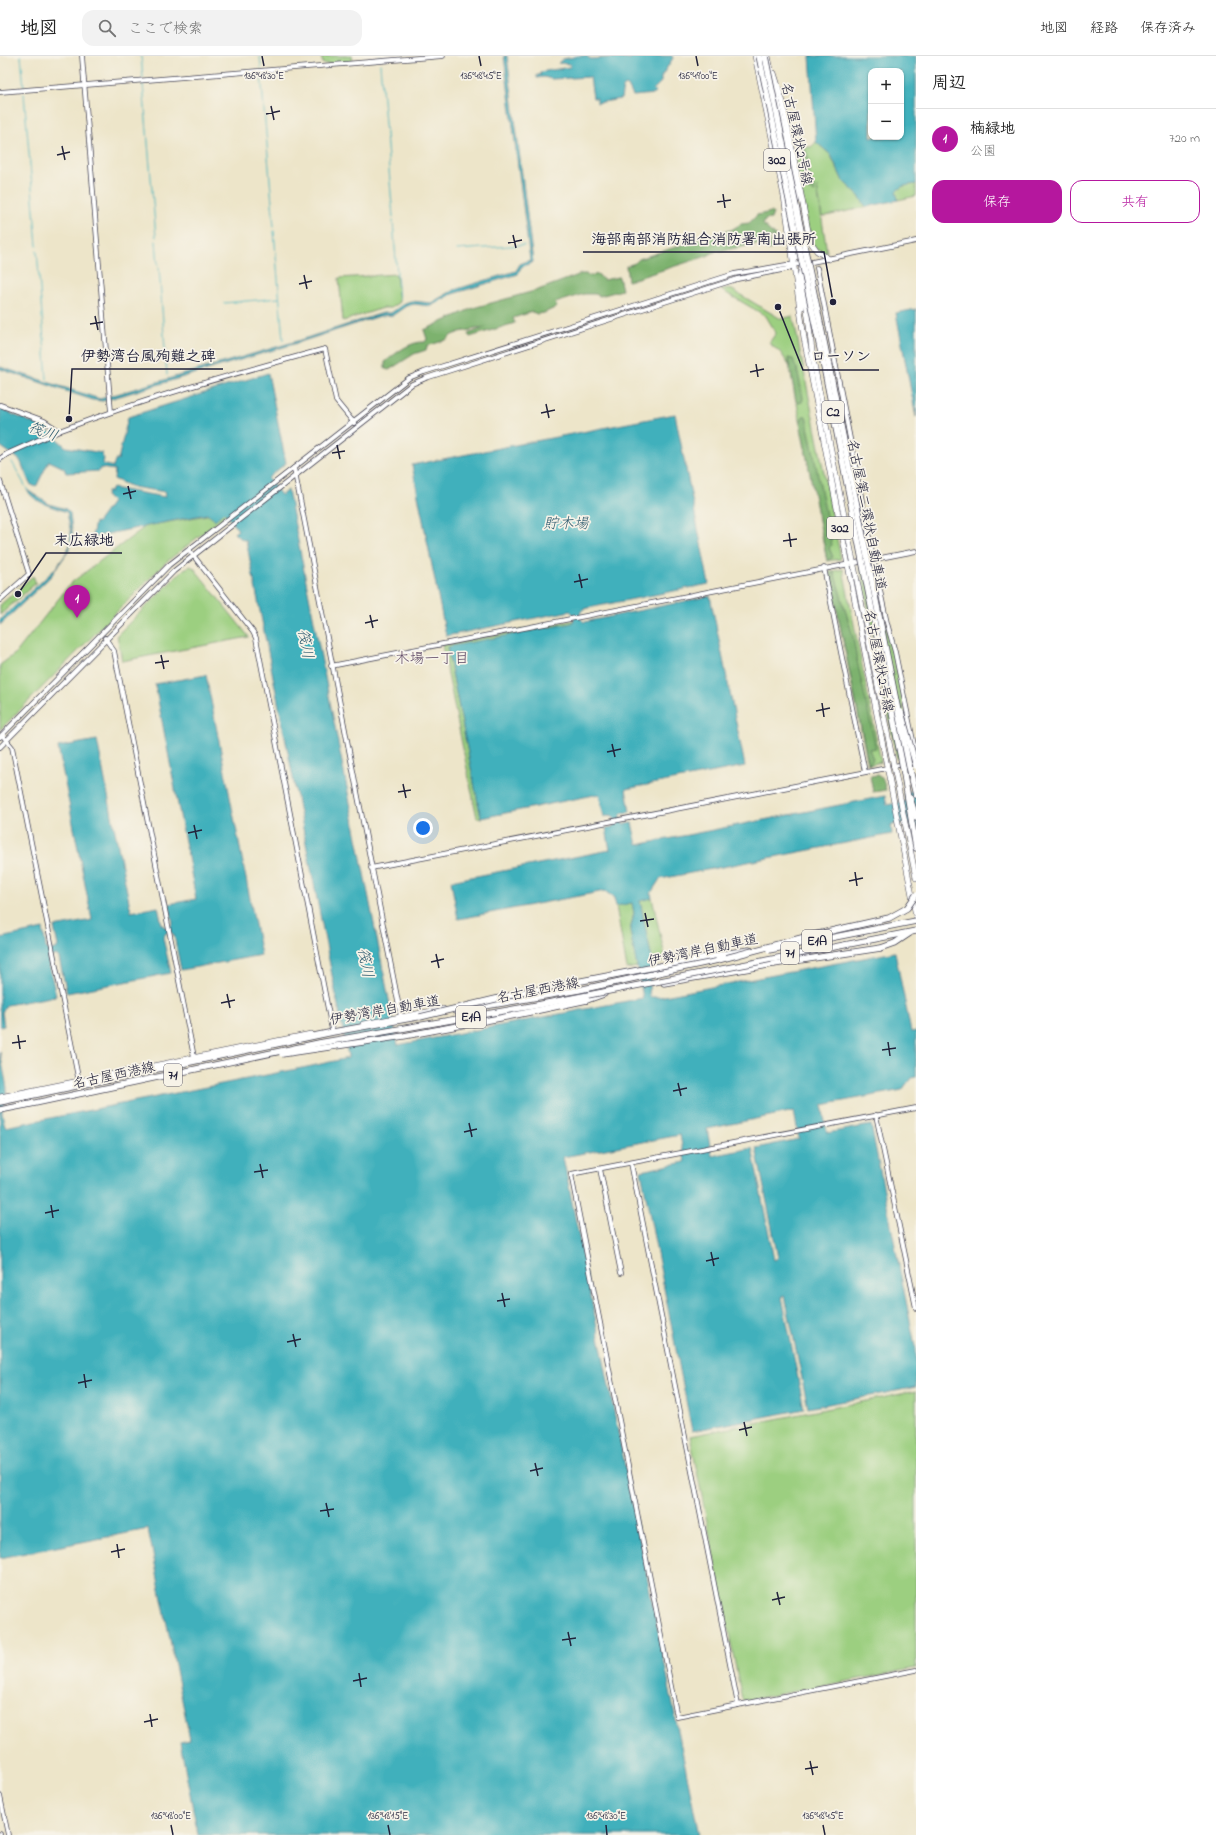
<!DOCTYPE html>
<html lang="ja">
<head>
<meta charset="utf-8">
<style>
  body { margin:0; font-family:"Indie Flower","Klee One",sans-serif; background:#f2f2f2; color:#222 }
  .controls { position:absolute; right:12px; top:12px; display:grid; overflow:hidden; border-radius:8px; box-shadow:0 1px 3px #0004 }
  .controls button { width:36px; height:36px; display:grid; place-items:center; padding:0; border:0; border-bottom:1px solid #e0e0e0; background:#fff; color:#222; font:20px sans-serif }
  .you { position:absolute; left:423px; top:772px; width:14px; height:14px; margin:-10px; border:3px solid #fff; border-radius:50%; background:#1a73e8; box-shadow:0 0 0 6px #1a73e833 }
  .badge { display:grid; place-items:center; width:26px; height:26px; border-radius:50%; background:#b5179e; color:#fff; font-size:13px; font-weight:700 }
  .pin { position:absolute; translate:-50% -33px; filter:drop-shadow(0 1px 2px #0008) }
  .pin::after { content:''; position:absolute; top:21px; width:14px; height:12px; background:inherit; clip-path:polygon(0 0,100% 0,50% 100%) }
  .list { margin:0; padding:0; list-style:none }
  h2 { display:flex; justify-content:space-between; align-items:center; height:52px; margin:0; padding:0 16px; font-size:17px }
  h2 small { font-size:13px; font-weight:400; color:#767676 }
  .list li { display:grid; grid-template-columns:26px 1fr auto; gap:12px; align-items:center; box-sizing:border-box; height:60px; padding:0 16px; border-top:1px solid #e0e0e0 }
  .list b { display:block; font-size:15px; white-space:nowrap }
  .list p { margin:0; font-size:13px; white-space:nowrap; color:#767676 }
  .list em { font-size:13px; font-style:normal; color:#767676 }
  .actions { display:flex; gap:8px; padding:12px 16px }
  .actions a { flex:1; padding:9px 0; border:1px solid #b5179e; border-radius:12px; text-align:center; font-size:14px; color:#b5179e }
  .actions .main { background:#b5179e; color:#fff }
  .icon { flex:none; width:22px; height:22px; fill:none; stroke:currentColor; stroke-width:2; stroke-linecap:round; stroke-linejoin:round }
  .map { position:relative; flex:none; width:916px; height:1779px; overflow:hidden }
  header { display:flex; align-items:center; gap:24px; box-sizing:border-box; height:56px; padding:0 20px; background:#fff; border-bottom:1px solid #e0e0e0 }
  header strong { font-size:19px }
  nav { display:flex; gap:22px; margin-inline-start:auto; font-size:14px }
  .search { width:280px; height:36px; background:#f2f2f2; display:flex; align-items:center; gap:10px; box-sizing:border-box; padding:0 14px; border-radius:12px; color:#767676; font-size:15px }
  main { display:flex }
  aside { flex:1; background:#fff }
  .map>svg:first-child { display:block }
</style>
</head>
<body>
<header>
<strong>地図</strong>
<div class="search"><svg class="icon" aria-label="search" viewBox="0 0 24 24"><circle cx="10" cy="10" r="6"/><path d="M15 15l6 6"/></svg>ここで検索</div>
<nav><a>地図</a><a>経路</a><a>保存済み</a></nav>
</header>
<main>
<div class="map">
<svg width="916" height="1779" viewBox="0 0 916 1779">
  <rect width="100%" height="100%" fill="#f7f3e8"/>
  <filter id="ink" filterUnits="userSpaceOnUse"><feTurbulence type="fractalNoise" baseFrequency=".025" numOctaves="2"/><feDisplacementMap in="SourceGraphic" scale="8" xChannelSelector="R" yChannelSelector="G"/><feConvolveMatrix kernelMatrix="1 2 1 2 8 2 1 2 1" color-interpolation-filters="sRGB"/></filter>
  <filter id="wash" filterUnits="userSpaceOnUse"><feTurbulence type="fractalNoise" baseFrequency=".012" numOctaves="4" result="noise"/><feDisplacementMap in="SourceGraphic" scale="16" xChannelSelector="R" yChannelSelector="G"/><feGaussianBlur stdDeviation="0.9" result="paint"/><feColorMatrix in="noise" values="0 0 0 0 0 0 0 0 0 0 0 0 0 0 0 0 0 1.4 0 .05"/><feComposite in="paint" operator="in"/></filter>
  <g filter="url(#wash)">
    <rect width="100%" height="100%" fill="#ede5c9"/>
    <!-- green -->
    <g fill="#9ccf80" stroke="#5f785e">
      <polygon points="321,0 352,0 353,6 323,8"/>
      <polygon points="816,86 830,98 843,125 859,140 866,151 822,161 817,131 827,196 823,196 811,189 796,104 804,91 811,91"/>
      <polygon points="916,128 916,140 898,144 895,135 903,130"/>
      <polygon points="396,218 399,246 391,252 383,252 343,265 339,222"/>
      <polygon points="729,232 781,263 793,260 841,503 827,505 790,311 781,297 769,287 776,277 766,260 721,234"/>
      <polygon points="224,456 226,459 165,507 0,674 0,609 16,597 71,527 146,470"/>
      <polygon points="870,508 873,510 885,568 894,599 912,698 910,701 897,703 860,510"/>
      <polygon points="191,510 194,512 249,581 122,605 117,579 184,513"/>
      <polygon points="843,513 881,706 868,709 829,516"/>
      <polygon points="33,520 36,527 0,559 0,549"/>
      <polygon points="574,564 572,567 447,592 481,762 477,762 442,589"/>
      <polygon points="652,842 666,905 652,909 652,904 640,844"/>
      <polygon points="632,846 634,857 630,875 637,911 627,913 616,850"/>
      <polygon points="916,1335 916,1612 744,1645 742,1643 690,1380"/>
    </g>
    <!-- forest -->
    <g fill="#7db26e" stroke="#506a54">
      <path d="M 805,93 L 809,104 L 808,114 L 815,136 L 808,134 C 804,121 796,106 805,93 Z"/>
      <path d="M 771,156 L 773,157 L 771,163 L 765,164 L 763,168 C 769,177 778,178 782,189 L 780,190 L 775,188 L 774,181 L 769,182 L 772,192 L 770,194 L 767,193 L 763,187 L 720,195 L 718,194 L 707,200 L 628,225 L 626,210 L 635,207 L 639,203 L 724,175 L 731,174 L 741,168 L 749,167 L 757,159 Z"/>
      <path d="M 581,218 L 586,218 L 591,220 L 598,218 L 603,224 L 619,221 L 622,234 L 600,240 L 595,238 L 584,238 L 555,247 L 557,251 L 544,257 L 537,258 L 532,256 L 513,262 L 515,267 L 470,281 L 468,278 L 486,271 L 460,276 L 452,279 L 446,284 L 427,290 L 426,294 L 414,298 L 389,314 L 385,313 L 385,306 C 396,297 410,285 425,286 L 427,283 L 424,274 L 473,252 L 538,234 Z"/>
      <polygon points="788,302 793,303 795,310 797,312 803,342 802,346 799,347 796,346"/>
      <polygon points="803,360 806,360 832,489 829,492 833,501 827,505 800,367"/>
      <polygon points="834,516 853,580 857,604 876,692 869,693 873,703 870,708 868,706 831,524 831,518"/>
      <polygon points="877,719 883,723 886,734 873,736 870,720"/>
    </g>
    <!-- water -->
    <g fill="#40b0bc" stroke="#31697c" fill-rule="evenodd">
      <polygon points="504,0 507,0 533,206 521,211 518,218 452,238 431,250 414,248 406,250 393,259 380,260 297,287 103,345 93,344 0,313 0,311 100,343 297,285 383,257 391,257 405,247 411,245 431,247 454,234 516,215 520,208 530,204"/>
      <polygon points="579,0 586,0 591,3 620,1 623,3 630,3 632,0 672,0 673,2 661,21 661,26 653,34 656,36 654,38 633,40 628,30 626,29 623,31 621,43 597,47 597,42 593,42 590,21 551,23 544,21 537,22 537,19 541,19 540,16 570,11 570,8 558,7 563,3"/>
      <path d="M 810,0 L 916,0 L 916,128 L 903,130 L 896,135 L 898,144 L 866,151 L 859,140 L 843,125 L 831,99 L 816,86 ZM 871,15 L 901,15 L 901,81 L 871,81 Z"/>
      <polygon points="916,253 916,361 896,257"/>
      <path d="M 268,317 L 286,407 L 268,422 L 281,439 L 288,434 L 398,989 L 643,942 L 630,875 L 634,857 L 632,847 L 616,850 L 614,842 L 605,835 L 458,863 L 451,825 L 610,794 L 606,772 L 613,771 L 615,767 L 614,761 L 611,759 L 604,761 L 599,738 L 481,762 L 447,591 L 572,567 L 574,564 L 573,558 L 570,555 L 446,580 L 412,409 L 675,358 L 709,528 L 583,553 L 580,557 L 581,563 L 584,566 L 710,540 L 745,710 L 626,733 L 630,756 L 623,757 L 620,760 L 622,766 L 624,768 L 632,767 L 637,789 L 885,740 L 887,749 L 906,745 L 904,737 L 916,734 L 916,773 L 911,774 L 910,766 L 891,769 L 892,778 L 660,823 L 651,837 L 652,842 L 640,845 L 652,904 L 649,933 L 650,941 L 659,941 L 895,896 L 911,976 L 916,975 L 916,1021 L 911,1022 L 902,1034 L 822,1049 L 827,1077 L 871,1069 L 916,1295 L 916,1331 L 808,1352 L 785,1240 L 782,1241 L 804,1353 L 692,1375 L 641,1115 L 685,1106 L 680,1079 L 563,1101 L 699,1779 L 198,1779 L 180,1686 L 190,1684 L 148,1473 L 0,1502 L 0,996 L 7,1032 L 2,1057 L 5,1071 L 312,1010 L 348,1002 L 348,1000 L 246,484 L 243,484 L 234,477 L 238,474 L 224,456 L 215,464 L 207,458 L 92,481 L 95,466 L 97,467 L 112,446 L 106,440 L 107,436 L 110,436 L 112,432 L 165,441 L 166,436 L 132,431 L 114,423 L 115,414 L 100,412 L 99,415 L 66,417 L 64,412 L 49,405 L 36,431 L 30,428 L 20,404 L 0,390 L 0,353 L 45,372 L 66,391 L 102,397 L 102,401 L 104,402 L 103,408 L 113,411 L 115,404 L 118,404 L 128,361 ZM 794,1055 L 799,1083 L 756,1092 L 778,1202 L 774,1204 L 752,1092 L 712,1100 L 707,1073 Z"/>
      <path d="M 27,434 L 49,448 L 66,453 L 70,457 L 73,482 L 69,494 L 51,520 L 0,569 L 0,564 L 54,514 L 64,501 L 70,489 L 71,477 L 67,456 C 54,451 34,447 27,434 Z"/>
      <polygon points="206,619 261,899 181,914 174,879 170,876 166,877 163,882 171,917 67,937 59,902 56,899 50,901 48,904 56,940 7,949 2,956 4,970 0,971 0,882 43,873 46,892 49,894 56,893 58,890 54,871 92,864 58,691 97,684 131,856 158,851 162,869 165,871 171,870 173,867 169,848 196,843 155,628"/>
    </g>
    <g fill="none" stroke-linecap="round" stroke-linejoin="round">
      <!-- stream -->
      <g stroke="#40b0bc" stroke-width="1">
        <polyline points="21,0 24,32"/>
        <polyline points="141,0 143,22"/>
        <polyline points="260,0 261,12"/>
        <polyline points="379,0 380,3"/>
        <polyline points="380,8 393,161"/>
        <polyline points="261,18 274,171"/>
        <polyline points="143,28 156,181"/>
        <polyline points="24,38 37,190"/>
        <polyline points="393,165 399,244"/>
        <polyline points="274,175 283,284"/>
        <polyline points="156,185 158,209"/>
        <polyline points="457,194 524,189"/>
        <polyline points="37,195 47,323"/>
        <polyline points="159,212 167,319"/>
        <polyline points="224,247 279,242"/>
        <polyline points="12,406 28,435"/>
      </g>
    </g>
  </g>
  <g filter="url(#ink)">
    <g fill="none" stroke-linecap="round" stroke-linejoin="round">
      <defs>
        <g id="tertiary">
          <polyline points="82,0 111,356"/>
          <polyline points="0,36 443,0"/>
          <polyline points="817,212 873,502 887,567 895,596 916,699"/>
          <path d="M 59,375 C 146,342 236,317 325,293 L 336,345 L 354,367"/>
          <polyline points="294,412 401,961"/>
          <polyline points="0,425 29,518 0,544"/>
          <polyline points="189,494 253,576 256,582 332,974"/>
          <polyline points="824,512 865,716"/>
          <polyline points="105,582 114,595 194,1001"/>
          <polyline points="331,610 916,495"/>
          <polyline points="2,679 12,691 79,1026"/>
          <polyline points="0,681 169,509 409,322 424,316 734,218 786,209 802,208 916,185"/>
          <polyline points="0,691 174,515 412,328 426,322 737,223 787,213 793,210"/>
          <polyline points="893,710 911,707"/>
          <polyline points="371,812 887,712"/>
          <polyline points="916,1052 571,1118 677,1661 916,1614"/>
          <polyline points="876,1059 916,1252"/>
          <polyline points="631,1107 738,1649"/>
          <polyline points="600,1113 621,1217"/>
          <polyline points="0,1740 8,1779"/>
          <polyline points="0,1778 0,1779"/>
        </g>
        <polyline id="secondary" points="0,349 44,365 59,375 7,398 0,403"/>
        <g id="primary">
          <polyline points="363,968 443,953"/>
          <polyline points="0,1041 311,978"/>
        </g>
        <g id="trunk">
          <polyline points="755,0 784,140 804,282 916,860"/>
          <polyline points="768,0 795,125 797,144"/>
          <polyline points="774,17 783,46 810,185 817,195 829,203"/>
          <polyline points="793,175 796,200 793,209"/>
          <polyline points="802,208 800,221 802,251"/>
          <polyline points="804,228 813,303 916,822"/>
        </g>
        <g id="motorway">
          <polyline points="909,710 916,739"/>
          <polyline points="903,712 916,792"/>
          <polyline points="910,742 916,761"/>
          <polyline points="723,898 749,894"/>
          <polyline points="664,927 774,908"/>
          <polyline points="587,944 604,938"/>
          <polyline points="455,955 579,934 718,904"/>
          <polyline points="0,1046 333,976 423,960"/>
          <polyline points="0,1054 26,1049"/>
        </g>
      </defs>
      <!-- tertiary casing -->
      <use href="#tertiary" stroke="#403f50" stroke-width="5.5"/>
      <!-- secondary casing -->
      <use href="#secondary" stroke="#403f50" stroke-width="6"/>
      <!-- primary casing -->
      <use href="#primary" stroke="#403f50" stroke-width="6"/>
      <!-- trunk casing -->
      <use href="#trunk" stroke="#403f50" stroke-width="6"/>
      <!-- motorway casing -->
      <use href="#motorway" stroke="#403f50" stroke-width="7"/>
      <!-- tertiary -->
      <use href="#tertiary" stroke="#fff" stroke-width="4"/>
      <!-- secondary -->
      <use href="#secondary" stroke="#fff" stroke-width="4.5"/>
      <!-- primary -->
      <use href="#primary" stroke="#fff" stroke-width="5"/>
      <!-- trunk -->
      <use href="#trunk" stroke="#fff" stroke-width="5"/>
      <!-- motorway -->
      <use href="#motorway" stroke="#fff" stroke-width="5.5"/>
      <defs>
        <g id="motorway-bridge">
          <polyline points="759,0 826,321 903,712"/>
          <polyline points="765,0 831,320 909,710"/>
          <polyline points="901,656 916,710"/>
          <polyline points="769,894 916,865"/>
          <polyline points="718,904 809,880 889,862 907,852 916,839"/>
          <polyline points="774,908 881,892 895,887 910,877"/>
          <polyline points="420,961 529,935 723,898"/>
          <polyline points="282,998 404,980 511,960 587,944"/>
          <polyline points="26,1049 319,987 532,950 916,875"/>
        </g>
      </defs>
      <!-- motorway-bridge casing -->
      <use href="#motorway-bridge" stroke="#403f50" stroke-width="7" stroke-linecap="butt"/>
      <!-- motorway-bridge -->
      <use href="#motorway-bridge" stroke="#fff" stroke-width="5.5"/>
    </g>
  </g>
  <!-- ticks -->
  <path fill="none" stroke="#22223b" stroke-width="1.5" d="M 262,0 L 264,10M 479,0 L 481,10M 696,0 L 698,10M 271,50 L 274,64M 266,58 L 280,55M 62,90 L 65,104M 57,99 L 70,96M 723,138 L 725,152M 717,146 L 731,144M 513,179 L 516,192M 508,187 L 522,184M 304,219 L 307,233M 299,228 L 312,225M 95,260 L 98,274M 90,268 L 103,266M 756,308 L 758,321M 750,316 L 764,313M 546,348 L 549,362M 541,357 L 555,354M 337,389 L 340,403M 332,397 L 345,395M 128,430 L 131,443M 123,438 L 136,435M 789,477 L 791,491M 783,485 L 797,483M 579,518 L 582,532M 574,526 L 588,523M 370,559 L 373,572M 365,567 L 378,564M 161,599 L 164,613M 155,607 L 169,605M 822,647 L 824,661M 816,655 L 830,652M 612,688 L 615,701M 607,696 L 621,693M 403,728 L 406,742M 398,736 L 411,734M 194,769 L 197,783M 188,777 L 202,774M 855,816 L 857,830M 849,825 L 863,822M 645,857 L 648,871M 640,865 L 654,863M 436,898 L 439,912M 431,906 L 444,903M 227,938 L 230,952M 221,947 L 235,944M 18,979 L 20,993M 888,986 L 890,1000M 12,987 L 26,985M 882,994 L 896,992M 678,1027 L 681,1040M 673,1035 L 687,1032M 469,1067 L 472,1081M 464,1076 L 477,1073M 260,1108 L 263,1122M 254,1116 L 268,1114M 51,1149 L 53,1162M 45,1157 L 59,1154M 711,1196 L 714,1210M 706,1205 L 719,1202M 502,1237 L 505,1251M 497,1245 L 510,1243M 293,1278 L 296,1291M 287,1286 L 301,1283M 84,1318 L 86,1332M 78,1327 L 92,1324M 744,1366 L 747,1380M 739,1374 L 752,1371M 535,1407 L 538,1420M 530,1415 L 543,1412M 326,1447 L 329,1461M 320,1455 L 334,1453M 117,1488 L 119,1502M 111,1496 L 125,1493M 777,1536 L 780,1549M 772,1544 L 785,1541M 568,1576 L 571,1590M 562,1584 L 576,1582M 359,1617 L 361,1631M 353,1625 L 367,1622M 150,1658 L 152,1671M 144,1666 L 158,1663M 810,1705 L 813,1719M 805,1713 L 818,1711M 171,1769 L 173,1779M 388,1769 L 390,1779M 606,1769 L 607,1779M 823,1769 L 825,1779"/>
  <g text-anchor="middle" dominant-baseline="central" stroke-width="3.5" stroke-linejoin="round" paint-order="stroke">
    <!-- shield labels -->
    <g fill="#f7f3e8" stroke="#62616f" stroke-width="1">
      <rect x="764" y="93" width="26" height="22" rx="3"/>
      <rect x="822" y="345" width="22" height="22" rx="3"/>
      <rect x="827" y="461" width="26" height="22" rx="3"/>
      <rect x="802" y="874" width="30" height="22" rx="3"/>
      <rect x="781" y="886" width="18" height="22" rx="3"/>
      <rect x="456" y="950" width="30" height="22" rx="3"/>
      <rect x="164" y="1008" width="18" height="22" rx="3"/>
    </g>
    <g font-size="13" font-weight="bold" fill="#22223b">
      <text x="777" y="104">302</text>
      <text x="833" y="356">C2</text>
      <text x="840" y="472">302</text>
      <text x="817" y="885">E1A</text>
      <text x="790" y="897">71</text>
      <text x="471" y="961">E1A</text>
      <text x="173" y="1019">71</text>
    </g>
    <!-- street labels -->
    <g font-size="14" fill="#22223b" stroke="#f7f3e8">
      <text transform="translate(796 78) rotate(78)">名古屋環状2号線</text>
      <text transform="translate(866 459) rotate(79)">名古屋第二環状自動車道</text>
      <text transform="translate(878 605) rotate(79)">名古屋環状2号線</text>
      <text transform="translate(703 895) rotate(-12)">伊勢湾岸自動車道</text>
      <text transform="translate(538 935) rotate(-11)">名古屋西港線</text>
      <text transform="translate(385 955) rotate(-10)">伊勢湾岸自動車道</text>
      <text transform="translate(114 1020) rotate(-12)">名古屋西港線</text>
    </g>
    <!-- water labels -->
    <g font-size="15" font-style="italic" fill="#2e5b6f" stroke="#f7f3e8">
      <text transform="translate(43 376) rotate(20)">筏川</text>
      <text x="566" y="468">貯木場</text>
      <text transform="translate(305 588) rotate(79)">筏川</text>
      <text transform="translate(365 907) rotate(79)">筏川</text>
    </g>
    <!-- neighbourhood labels -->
    <g font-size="15" fill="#5f4a66" stroke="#f7f3e8">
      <text x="432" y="603">木場一丁目</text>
    </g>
  </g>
  <g font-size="10" text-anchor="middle" fill="#22223b" stroke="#f7f3e8" stroke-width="3.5" stroke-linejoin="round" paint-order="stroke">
    <text x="264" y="23">136°48'30"E</text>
    <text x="481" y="23">136°48'45"E</text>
    <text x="698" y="23">136°49'00"E</text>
    <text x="171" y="1763">136°48'00"E</text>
    <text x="388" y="1763">136°48'15"E</text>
    <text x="606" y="1763">136°48'30"E</text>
    <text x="823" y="1763">136°48'45"E</text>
  </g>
  <!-- callouts -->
  <path fill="none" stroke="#22223b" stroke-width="1.5" d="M833 246L824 196H583M69 363L72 313H223M778 251L803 314H879M18 538L46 497H122"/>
  <g fill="#22223b" stroke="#f7f3e8" stroke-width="1.5">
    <circle cx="833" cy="246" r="4"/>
    <circle cx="69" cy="363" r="4"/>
    <circle cx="778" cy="251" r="4"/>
    <circle cx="18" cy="538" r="4"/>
  </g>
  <g font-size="15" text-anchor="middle" font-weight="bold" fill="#22223b" stroke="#f7f3e8" stroke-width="3.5" stroke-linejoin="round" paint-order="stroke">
    <text x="704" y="188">海部南部消防組合消防署南出張所</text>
    <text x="148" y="305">伊勢湾台風殉難之碑</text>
    <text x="841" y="305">ローソン</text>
    <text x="84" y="489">末広緑地</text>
  </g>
</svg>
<div class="controls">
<button>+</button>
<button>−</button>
</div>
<div class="you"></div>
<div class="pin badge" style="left:77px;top:562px">1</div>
</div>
<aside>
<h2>周辺<small></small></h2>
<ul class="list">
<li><span class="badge">1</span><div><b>楠緑地</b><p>公園</p></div><em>720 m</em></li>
</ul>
<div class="actions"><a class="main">保存</a><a>共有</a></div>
</aside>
</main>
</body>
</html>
